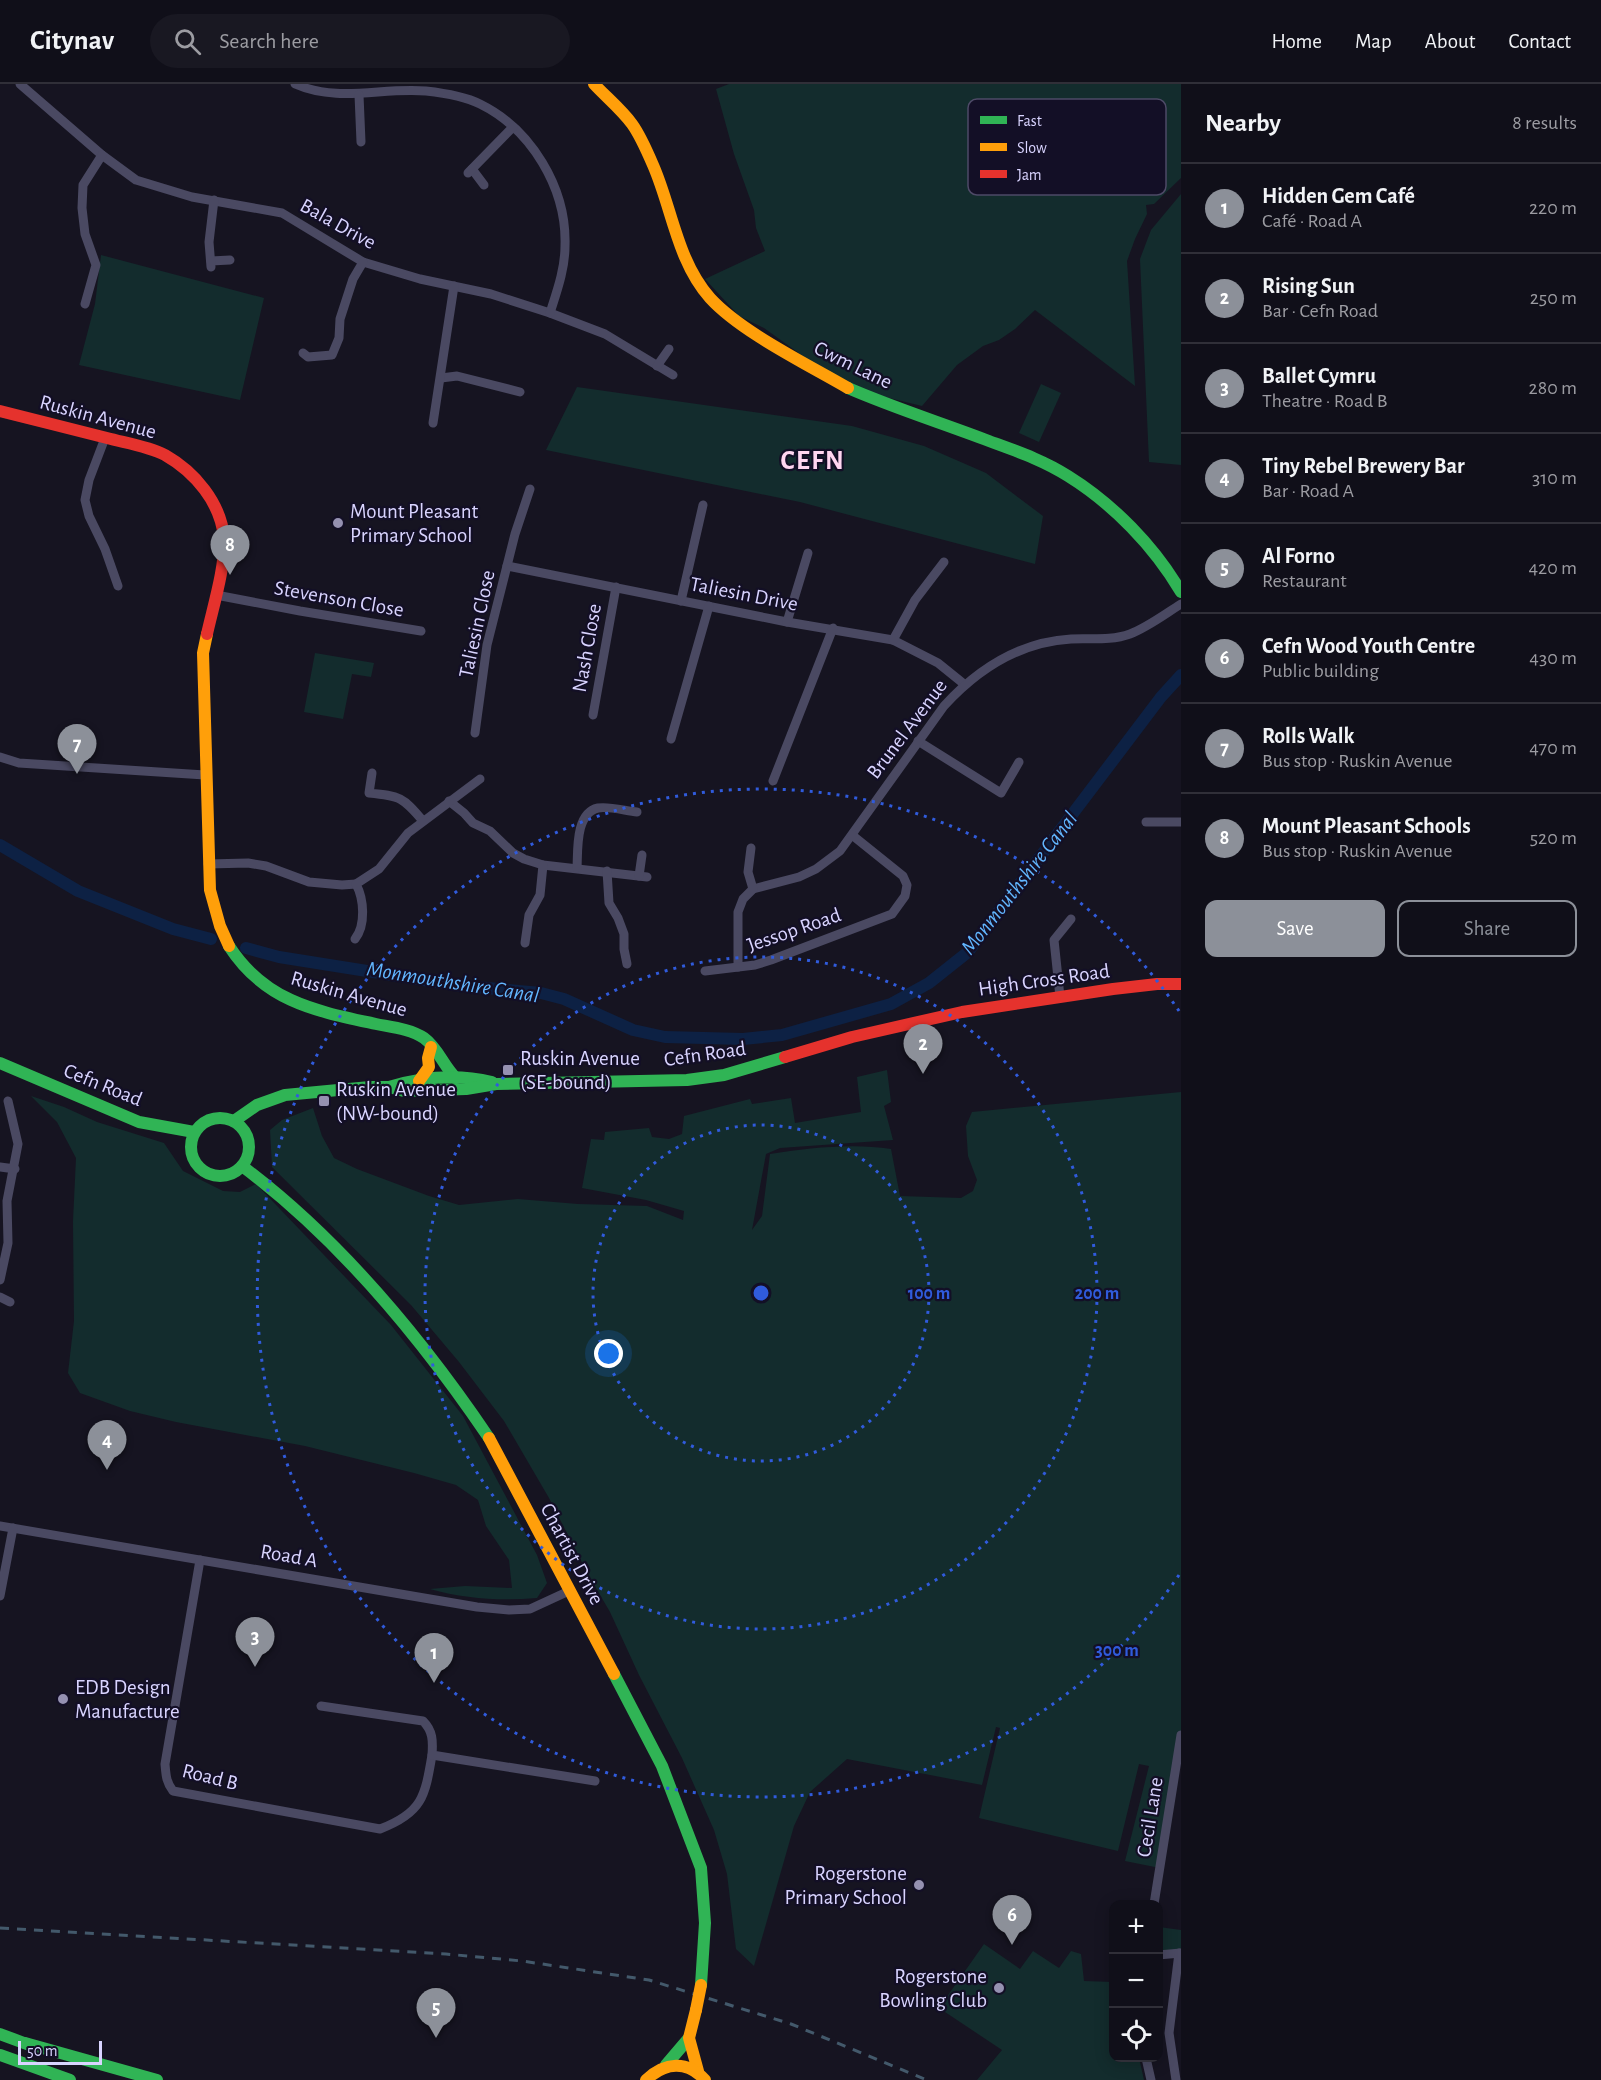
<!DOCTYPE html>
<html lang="en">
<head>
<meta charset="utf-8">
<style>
  body { margin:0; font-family:"Alegreya Sans",sans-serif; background:#191822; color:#f1f3f6 }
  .controls { position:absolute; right:18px; bottom:18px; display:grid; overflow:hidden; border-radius:12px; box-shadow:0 3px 15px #0003 }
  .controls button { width:54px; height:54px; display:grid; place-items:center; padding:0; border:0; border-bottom:2px solid #302f38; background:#100f19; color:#f1f3f6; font:30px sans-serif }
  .scale { position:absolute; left:18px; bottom:15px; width:84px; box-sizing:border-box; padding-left:6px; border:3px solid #d9d4ff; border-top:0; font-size:16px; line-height:21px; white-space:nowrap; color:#d9d4ff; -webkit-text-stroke:4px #130f26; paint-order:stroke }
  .you { position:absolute; left:609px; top:1270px; width:21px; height:21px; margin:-15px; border:4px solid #fff; border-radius:50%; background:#1a73e8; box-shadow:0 0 0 9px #1a73e833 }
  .badge { display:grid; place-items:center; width:39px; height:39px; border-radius:50%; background:#8c9099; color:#fff; font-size:20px; font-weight:700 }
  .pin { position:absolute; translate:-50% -50px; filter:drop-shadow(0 2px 3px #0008) }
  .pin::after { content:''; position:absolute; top:32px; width:21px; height:18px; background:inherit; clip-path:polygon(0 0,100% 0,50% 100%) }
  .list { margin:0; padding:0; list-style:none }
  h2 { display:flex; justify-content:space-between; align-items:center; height:78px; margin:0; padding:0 24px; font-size:26px }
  h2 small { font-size:20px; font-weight:400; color:#9c9ca2 }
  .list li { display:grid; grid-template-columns:39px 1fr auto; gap:18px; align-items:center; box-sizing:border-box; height:90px; padding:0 24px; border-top:2px solid #302f38 }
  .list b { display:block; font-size:22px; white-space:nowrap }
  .list p { margin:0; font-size:20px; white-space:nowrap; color:#9c9ca2 }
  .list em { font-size:20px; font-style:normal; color:#9c9ca2 }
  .actions { display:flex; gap:12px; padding:18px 24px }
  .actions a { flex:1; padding:14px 0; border:2px solid #8c9099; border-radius:12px; text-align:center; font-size:21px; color:#8c9099 }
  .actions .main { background:#8c9099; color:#fff }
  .icon { flex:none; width:33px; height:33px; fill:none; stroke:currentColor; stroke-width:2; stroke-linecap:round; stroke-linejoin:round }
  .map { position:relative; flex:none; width:1181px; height:1996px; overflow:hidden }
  header { display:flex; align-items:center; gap:36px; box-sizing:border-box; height:84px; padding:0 30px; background:#100f19; border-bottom:2px solid #302f38 }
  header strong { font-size:28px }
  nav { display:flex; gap:33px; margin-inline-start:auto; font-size:21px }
  .search { width:420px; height:54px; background:#191822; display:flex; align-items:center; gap:15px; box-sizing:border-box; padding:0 21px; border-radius:33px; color:#9c9ca2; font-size:22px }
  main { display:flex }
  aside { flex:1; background:#100f19 }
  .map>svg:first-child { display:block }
</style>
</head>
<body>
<header>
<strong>Citynav</strong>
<div class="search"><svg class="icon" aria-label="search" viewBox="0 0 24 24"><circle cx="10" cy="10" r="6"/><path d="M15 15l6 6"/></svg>Search here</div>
<nav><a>Home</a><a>Map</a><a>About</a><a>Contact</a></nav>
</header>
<main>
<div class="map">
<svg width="1181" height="1996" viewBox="0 0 1181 1996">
  <rect width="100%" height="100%" fill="#161421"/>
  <!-- green -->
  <g fill="#132c2d">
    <polygon points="729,0 1181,0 1181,94 1154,120 1146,121 1147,130 1135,155 1127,177 1135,302 1035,226 1015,245 999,256 983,262 957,281 922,322 885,313 852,301 807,275 764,244 739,232 705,195 765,167 756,144 754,126 734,70 716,5"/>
    <polygon points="1181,110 1181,381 1149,378 1140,175 1151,146"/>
    <polygon points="101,171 264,214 240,316 79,281 95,220"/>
    <polygon points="1041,300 1061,309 1039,358 1019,349"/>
    <polygon points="577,303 852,342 924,362 986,389 1043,432 1035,480 800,418 546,366"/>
    <polygon points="315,569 374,579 371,593 352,590 343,635 304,628"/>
    <path d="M 887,986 L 891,1018 L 884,1022 L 893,1056 L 780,1064 L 766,1070 L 752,1146 L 762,1132 L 770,1070 C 809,1064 852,1059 891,1065 L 900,1112 L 961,1114 L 973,1107 L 977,1096 L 968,1072 L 966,1042 L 972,1028 L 1181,1008 L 1181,1651 L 1160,1784 L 1125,1777 L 1149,1682 L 1139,1680 L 1118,1767 L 979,1734 L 1000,1644 L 996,1643 L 982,1701 L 847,1675 L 810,1708 L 794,1742 L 754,1882 L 736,1865 L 727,1790 L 714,1746 L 682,1674 L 639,1591 L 610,1528 L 589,1492 L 549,1414 L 504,1337 L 459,1278 L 411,1221 L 272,1083 L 270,1046 L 282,1036 L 313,1024 L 322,1052 L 334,1074 L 357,1085 L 429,1112 L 459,1121 L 518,1115 L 578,1120 L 647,1122 L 683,1136 L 684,1127 L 646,1116 L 582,1104 L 591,1055 L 604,1056 L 605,1048 L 649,1044 L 652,1053 L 669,1055 L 682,1050 L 684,1032 L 750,1015 L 752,1020 L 791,1014 L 795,1039 L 861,1028 L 857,993 Z"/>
    <path d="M 31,1012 L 64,1023 L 97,1038 L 164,1059 L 183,1087 L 223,1107 L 240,1108 L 256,1100 L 391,1241 L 463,1332 L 537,1471 L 547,1499 L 537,1514 C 501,1517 465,1515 430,1505 L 465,1502 L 512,1504 L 509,1476 L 486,1442 L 478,1416 L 456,1401 L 414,1389 L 305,1362 L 176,1338 L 130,1327 L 80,1309 L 68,1289 L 74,1237 L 73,1137 L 76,1074 L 57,1038 Z"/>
    <polygon points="1159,1843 1181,1846 1181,1869 1159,1871"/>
    <polygon points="984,1860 1020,1885 1033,1867 1059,1884 1071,1867 1081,1870 1084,1897 1113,1898 1114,1974 1139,1974 1144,1996 977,1996 1002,1966 939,1924"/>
  </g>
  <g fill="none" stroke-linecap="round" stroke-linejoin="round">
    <!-- canal -->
    <g stroke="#0d2144" stroke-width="12">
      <polyline points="0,761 78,807 173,845 211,855"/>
      <polyline points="246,864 279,873 455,901 541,909 564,915 633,946 665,953 743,955 782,951 891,920 929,899 968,868 1161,613 1181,591"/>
    </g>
    <!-- street -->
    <g stroke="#4a4962" stroke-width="9">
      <polyline points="20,0 102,71 136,96 192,113 282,129 363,178 420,195 491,210 550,229 605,250 673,291"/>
      <path d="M 295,0 C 338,19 382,3 426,7 C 444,9 464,12 480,20 C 531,45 567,104 565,162 C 565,185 557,207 550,229"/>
      <polyline points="359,11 361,58"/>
      <polyline points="472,85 484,101"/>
      <polyline points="468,89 513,43"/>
      <polyline points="211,177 230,176"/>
      <polyline points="211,183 209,158 214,116"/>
      <polyline points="85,220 96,181 85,150 82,124 83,101 102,71"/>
      <polyline points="303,269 308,273 332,271 339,254 340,235 353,195 363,178"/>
      <polyline points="657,282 669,265"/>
      <polyline points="441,294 457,292 520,308"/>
      <polyline points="433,339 454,202"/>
      <polyline points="105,354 89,396 85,416 89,432 105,465 118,502"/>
      <polyline points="507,482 787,538 893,556 938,579 964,600"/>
      <polyline points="216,511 300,527 421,547"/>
      <polyline points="681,517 703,421"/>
      <polyline points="787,538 808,469"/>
      <polyline points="893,556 915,516 944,478"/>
      <polyline points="593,631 616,503"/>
      <polyline points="475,649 487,561 515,450 530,405"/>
      <polyline points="671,655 709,522"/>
      <polyline points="918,657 1001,709 1019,678"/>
      <polyline points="0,673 19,679 205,691"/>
      <path d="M 372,689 L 369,709 C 400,712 403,713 423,737"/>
      <polyline points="773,697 833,544"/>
      <polyline points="449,717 464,729 473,739 490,747 513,769 524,775 543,781 647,793"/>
      <polyline points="1146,738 1181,738"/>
      <polyline points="208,780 248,779 266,782 309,798 342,801 356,800"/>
      <path d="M 577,784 C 578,767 575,729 598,724 C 609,722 626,727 637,728"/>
      <polyline points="607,787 609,819 618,834 624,850 624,865 627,880"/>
      <polyline points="639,792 642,771"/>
      <path d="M 753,805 L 799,793 L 816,785 L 840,767 L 944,622 C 977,586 1020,558 1071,555 C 1090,554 1111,557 1130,550 C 1148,543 1165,530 1181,520"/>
      <path d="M 355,855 C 366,841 364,815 356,800 L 379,785 L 408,749 L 480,695"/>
      <polyline points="525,859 529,831 540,811 543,781"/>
      <polyline points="738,883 738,828 743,815 753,805 748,788 751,764"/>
      <polyline points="705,887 755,881 771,876 892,830 905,812 907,801 903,792 852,751"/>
      <polyline points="1060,913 1054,856 1071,835"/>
      <polyline points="0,1083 15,1085"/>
      <polyline points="0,1196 8,1159 7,1117 18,1060 8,1017"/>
      <polyline points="0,1213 10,1218"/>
      <polyline points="0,1442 477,1523 509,1526 530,1525 569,1507"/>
      <path d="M 200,1476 L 165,1680 C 166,1691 166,1698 173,1707 L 380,1745 C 422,1729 425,1713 432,1671"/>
      <polyline points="0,1512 13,1444"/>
      <path d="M 321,1622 L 423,1637 C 433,1647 433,1657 432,1671 L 595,1697"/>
      <polyline points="1154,1820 1181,1651"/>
      <polyline points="1158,1871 1181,1869"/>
      <polyline points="1146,1974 1151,1996"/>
      <polyline points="1176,1996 1169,1949 1179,1869"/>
    </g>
    <!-- fast -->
    <g stroke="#30b455" stroke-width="12">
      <path d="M 848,304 C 894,324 942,339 989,357 C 1016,367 1043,376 1068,392 C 1113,420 1154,462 1181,508"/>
      <path d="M 229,862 C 265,918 316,927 376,940 C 391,943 411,945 424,954 C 438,964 444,983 456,994"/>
      <polyline points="0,979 139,1038 194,1048"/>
      <path d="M 389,1003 C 422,993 458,990 492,998"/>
      <circle cx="220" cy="1063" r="29"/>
      <polyline points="234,1037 257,1021 285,1011 370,1003 389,1003 404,1007 466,1005 496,1000 687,996 724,991 785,973"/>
      <path d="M 242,1082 C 338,1154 422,1255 489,1354"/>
      <polyline points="614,1590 662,1682 701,1784 705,1839 701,1901"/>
      <polyline points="0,1950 32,1962"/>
      <polyline points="25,1959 157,1996"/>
      <polyline points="0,1971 70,1996"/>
      <polyline points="666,1981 689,1954"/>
    </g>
    <!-- slow -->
    <g stroke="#ff9f0a" stroke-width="12">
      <path d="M 594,0 C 606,13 621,25 632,40 C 640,51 647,67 653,81 C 672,124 677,177 710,214 C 741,248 807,280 848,304"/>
      <polyline points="207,550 203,569 210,806 220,842 229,862"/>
      <polyline points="419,997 429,983 428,974 431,963"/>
      <polyline points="489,1354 614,1590"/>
      <polyline points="696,1926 689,1954 698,1987"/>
      <path d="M 646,1996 C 665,1978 687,1976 705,1996"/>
    </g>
    <!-- jam -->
    <g stroke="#e5322d" stroke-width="12">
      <path d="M 0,327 C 36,336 71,345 107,354 C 126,359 148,362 165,371 C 195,388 221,419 224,454 C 226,481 213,523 207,550"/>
      <polyline points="785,973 852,953 962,928 1113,905 1157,900 1181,900"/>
    </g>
    <!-- rail -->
    <polyline stroke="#43596b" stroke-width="3" stroke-dasharray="9 8" stroke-linecap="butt" points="0,1844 446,1870 522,1877 649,1896 791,1940 927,1996"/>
    <!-- slow-bridge -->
    <polyline stroke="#ff9f0a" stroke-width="12" points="696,1926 701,1901"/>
  </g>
  <!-- distance rings -->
  <g fill="none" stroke="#305bdc" stroke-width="3" stroke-dasharray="3 6">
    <circle cx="761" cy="1209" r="168"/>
    <circle cx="761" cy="1209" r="336"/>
    <path d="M1179 1491A504 504 0 1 1 1179 927"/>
  </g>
  <!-- markers -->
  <g fill="#9591b1" stroke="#130f26" stroke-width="2">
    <circle cx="338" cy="439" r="6"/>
    <rect x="502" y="980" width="12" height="12" rx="3"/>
    <rect x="318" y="1011" width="12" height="12" rx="3"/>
    <circle cx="63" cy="1615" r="6"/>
    <circle cx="919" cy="1801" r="6"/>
    <circle cx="999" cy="1904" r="6"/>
  </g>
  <g text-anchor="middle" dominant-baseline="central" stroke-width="4.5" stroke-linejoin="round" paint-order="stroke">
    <!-- street labels -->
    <g font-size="21" fill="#d9d4ff" stroke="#130f26">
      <text transform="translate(338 140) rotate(29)">Bala Drive</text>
      <text transform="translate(853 281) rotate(26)">Cwm Lane</text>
      <text transform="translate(98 333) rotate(15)">Ruskin Avenue</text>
      <text transform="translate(744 510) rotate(11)">Taliesin Drive</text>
      <text transform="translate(339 515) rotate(10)">Stevenson Close</text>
      <text transform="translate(477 540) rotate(-78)">Taliesin Close</text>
      <text transform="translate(587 564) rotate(-80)">Nash Close</text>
      <text transform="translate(907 645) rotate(-53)">Brunel Avenue</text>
      <text transform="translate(794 846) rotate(-19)">Jessop Road</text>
      <text transform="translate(1044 896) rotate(-8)">High Cross Road</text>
      <text transform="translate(349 910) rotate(16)">Ruskin Avenue</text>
      <text transform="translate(705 970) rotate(-8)">Cefn Road</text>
      <text transform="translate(103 1001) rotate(22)">Cefn Road</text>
      <text transform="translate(572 1470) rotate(62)">Chartist Drive</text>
      <text transform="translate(289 1472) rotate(10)">Road A</text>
      <text transform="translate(210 1693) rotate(14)">Road B</text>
      <text transform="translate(1150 1733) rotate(-81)">Cecil Lane</text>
    </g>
    <!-- poi labels -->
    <g font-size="21" fill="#d9d4ff" stroke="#130f26" text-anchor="start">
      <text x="350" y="427">Mount Pleasant<tspan x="350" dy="24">Primary School</tspan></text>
      <text x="520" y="974">Ruskin Avenue<tspan x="520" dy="24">(SE-bound)</tspan></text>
      <text x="336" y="1005">Ruskin Avenue<tspan x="336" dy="24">(NW-bound)</tspan></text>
      <text x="75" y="1603">EDB Design<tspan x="75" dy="24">Manufacture</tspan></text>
      <text x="907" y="1789" text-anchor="end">Rogerstone<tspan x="907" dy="24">Primary School</tspan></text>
      <text x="987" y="1892" text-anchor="end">Rogerstone<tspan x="987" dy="24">Bowling Club</tspan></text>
    </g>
    <!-- water labels -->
    <g font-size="22" font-style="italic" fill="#62b6ff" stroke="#130f26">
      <text transform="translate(1019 799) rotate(-52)">Monmouthshire Canal</text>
      <text transform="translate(453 898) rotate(9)">Monmouthshire Canal</text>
    </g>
    <!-- district labels -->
    <g font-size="27" font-weight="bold" letter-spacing="1.5" fill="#ffd6f0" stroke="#130f26">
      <text x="813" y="376">CEFN</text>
    </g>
  </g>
  <!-- legend -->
  <rect x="968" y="15" width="198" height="96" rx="9" fill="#130f26" stroke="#4e4a67" stroke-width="1.5"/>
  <rect x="980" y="32" width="27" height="8" fill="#30b455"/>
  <rect x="980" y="59" width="27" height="8" fill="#ff9f0a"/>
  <rect x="980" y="86" width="27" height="8" fill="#e5322d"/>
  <g font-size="16" fill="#d9d4ff">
    <text x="1017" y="42">Fast</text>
    <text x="1017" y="69">Slow</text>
    <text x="1017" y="96">Jam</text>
  </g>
  <circle cx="761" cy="1209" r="9" fill="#305bdc" stroke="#130f26" stroke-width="3"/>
  <g font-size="18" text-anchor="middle" font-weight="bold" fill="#305bdc" stroke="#130f26" stroke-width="4.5" stroke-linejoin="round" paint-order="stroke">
    <text x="929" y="1215">100 m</text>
    <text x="1097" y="1215">200 m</text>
    <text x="1117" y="1572">300 m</text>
  </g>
</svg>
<div class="controls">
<button>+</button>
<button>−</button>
<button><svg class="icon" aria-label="locate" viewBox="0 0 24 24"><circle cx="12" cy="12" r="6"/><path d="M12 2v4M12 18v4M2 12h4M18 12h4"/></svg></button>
</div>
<div class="scale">50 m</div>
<div class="you"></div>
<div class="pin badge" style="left:434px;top:1599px">1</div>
<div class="pin badge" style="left:923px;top:990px">2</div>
<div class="pin badge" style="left:255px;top:1583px">3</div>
<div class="pin badge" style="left:107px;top:1386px">4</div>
<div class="pin badge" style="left:436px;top:1954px">5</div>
<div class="pin badge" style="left:1012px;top:1861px">6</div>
<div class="pin badge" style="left:77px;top:690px">7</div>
<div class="pin badge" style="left:230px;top:491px">8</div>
</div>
<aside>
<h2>Nearby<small>8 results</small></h2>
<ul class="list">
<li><span class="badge">1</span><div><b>Hidden Gem Café</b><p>Café · Road A</p></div><em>220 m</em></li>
<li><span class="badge">2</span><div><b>Rising Sun</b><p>Bar · Cefn Road</p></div><em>250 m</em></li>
<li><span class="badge">3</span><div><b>Ballet Cymru</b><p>Theatre · Road B</p></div><em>280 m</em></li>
<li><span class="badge">4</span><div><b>Tiny Rebel Brewery Bar</b><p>Bar · Road A</p></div><em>310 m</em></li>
<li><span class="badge">5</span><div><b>Al Forno</b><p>Restaurant</p></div><em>420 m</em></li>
<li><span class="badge">6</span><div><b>Cefn Wood Youth Centre</b><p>Public building</p></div><em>430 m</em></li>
<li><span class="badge">7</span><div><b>Rolls Walk</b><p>Bus stop · Ruskin Avenue</p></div><em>470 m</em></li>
<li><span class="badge">8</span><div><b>Mount Pleasant Schools</b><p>Bus stop · Ruskin Avenue</p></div><em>520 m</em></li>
</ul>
<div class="actions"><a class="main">Save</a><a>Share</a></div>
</aside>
</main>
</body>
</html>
